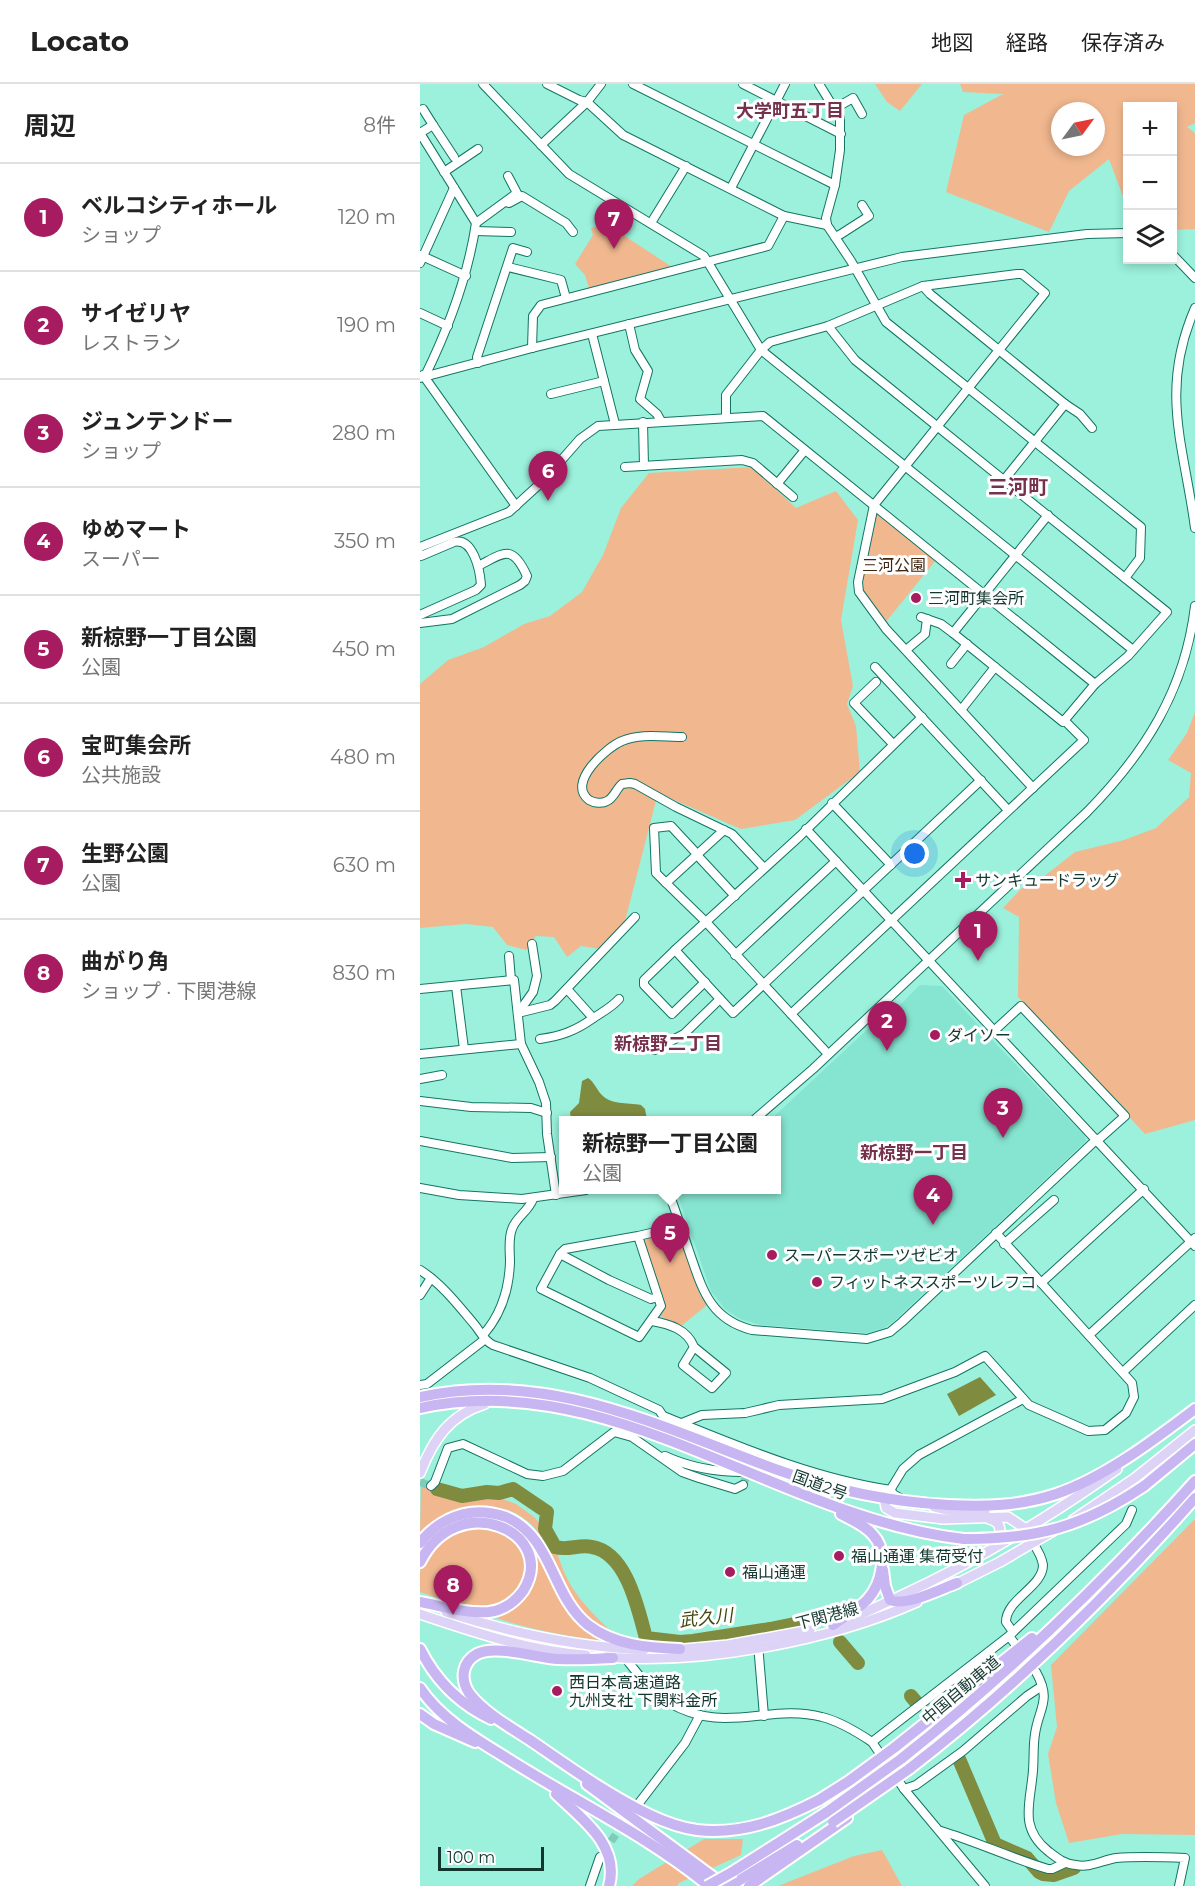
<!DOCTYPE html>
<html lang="ja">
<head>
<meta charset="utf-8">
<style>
  body { margin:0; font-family:Montserrat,"Noto Sans JP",sans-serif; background:#f2f2f2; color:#222 }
  .controls { position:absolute; right:18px; top:18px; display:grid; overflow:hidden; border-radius:0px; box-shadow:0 3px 9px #0003 }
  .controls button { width:54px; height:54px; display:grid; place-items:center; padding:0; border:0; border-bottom:2px solid #e0e0e0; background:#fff; color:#222; font:30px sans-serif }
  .compass { position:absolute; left:631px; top:18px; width:54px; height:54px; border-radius:50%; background:#fff; box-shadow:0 3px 9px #0003; rotate:57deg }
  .scale { position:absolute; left:18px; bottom:15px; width:106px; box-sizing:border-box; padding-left:6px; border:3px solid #12372f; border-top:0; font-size:16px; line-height:21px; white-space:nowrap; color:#12372f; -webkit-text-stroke:4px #fefefe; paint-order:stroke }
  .you { position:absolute; left:495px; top:770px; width:21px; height:21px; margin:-15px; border:4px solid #fff; border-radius:50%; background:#1a73e8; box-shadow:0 0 0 9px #1a73e833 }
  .badge { display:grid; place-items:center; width:39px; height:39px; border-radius:50%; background:#a71c60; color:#fff; font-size:20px; font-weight:700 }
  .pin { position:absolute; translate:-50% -50px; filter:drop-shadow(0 2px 3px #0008) }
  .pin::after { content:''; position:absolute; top:32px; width:21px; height:18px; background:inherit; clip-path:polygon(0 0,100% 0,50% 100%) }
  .popup { position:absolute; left:139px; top:1032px; width:222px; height:78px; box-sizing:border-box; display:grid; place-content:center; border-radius:0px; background:#fff; filter:drop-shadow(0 2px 4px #0005); font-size:20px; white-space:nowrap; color:#767676 }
  .popup b { font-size:22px; color:#222 }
  .popup::after { content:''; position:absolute; left:50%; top:100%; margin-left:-12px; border:12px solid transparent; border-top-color:#fff }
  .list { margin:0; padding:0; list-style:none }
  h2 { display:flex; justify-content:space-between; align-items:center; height:78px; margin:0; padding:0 24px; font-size:26px }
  h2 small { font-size:20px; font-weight:400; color:#767676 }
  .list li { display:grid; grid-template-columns:39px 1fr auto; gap:18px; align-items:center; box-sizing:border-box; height:108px; padding:0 24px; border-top:2px solid #e0e0e0 }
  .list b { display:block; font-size:22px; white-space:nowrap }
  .list p { margin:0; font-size:20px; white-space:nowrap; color:#767676 }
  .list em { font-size:20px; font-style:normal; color:#767676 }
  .icon { flex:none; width:33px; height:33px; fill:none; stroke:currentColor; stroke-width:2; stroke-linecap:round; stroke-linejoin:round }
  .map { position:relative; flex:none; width:775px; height:1802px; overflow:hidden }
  header { display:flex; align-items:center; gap:36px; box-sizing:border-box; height:84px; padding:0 30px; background:#fff; border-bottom:2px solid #e0e0e0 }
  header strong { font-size:28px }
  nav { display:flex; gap:33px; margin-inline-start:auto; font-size:21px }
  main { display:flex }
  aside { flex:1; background:#fff }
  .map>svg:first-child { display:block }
</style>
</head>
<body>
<header>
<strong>Locato</strong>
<nav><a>地図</a><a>経路</a><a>保存済み</a></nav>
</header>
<main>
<aside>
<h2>周辺<small>8件</small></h2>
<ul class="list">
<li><span class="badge">1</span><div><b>ベルコシティホール</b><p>ショップ</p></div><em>120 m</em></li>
<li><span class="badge">2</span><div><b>サイゼリヤ</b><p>レストラン</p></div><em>190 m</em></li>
<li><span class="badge">3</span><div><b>ジュンテンドー</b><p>ショップ</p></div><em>280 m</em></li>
<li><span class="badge">4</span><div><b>ゆめマート</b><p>スーパー</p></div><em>350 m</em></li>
<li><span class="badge">5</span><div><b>新椋野一丁目公園</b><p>公園</p></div><em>450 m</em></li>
<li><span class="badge">6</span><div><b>宝町集会所</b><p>公共施設</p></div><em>480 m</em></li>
<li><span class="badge">7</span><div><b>生野公園</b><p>公園</p></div><em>630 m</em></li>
<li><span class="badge">8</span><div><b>曲がり角</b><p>ショップ · 下関港線</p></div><em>830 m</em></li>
</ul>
</aside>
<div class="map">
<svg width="775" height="1802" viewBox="0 0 775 1802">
  <rect width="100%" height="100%" fill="#9bf1dc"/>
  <!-- built -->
  <polygon fill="#86e5d0" points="500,901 522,902 577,961 665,1052 666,1057 564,1153 473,1238 464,1244 447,1249 407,1246 341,1241 320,1235 305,1225 291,1207 256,1106 356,1106 356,1036 350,1036 465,929 476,925"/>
  <!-- green -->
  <g fill="#f1b88f" fill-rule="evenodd">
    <polygon points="455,0 502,0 480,27 467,18"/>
    <path d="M 540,0 L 775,0 L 775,39 L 767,43 L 775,49 L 775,145 L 753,146 L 752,22 L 708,22 L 707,123 L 689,75 L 649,107 L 629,148 L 526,108 L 544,31 L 583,10 L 543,8 ZM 640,27 L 676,27 L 676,63 L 640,63 Z"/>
    <polygon points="188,141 252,183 169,204 165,191 155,180 173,151 171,144"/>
    <polygon points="332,383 376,424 416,407 438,436 421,536 433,602 427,620 436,642 440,688 375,736 321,745 238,709 204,841 181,865 161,862 147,873 134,853 116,852 106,866 87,861 73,843 46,840 0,844 0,600 28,576 64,563 104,540 130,532 162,508 183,471 201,424 229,389"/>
    <polygon points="455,428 516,476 465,539 444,507 441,498"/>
    <polygon points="775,628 775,1036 725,1050 598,913 599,833 583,824 603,803 627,790 655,768 704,756 736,744 769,713 771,689 748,676 767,649"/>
    <polygon points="253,1146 259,1150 280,1211 287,1221 260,1243 240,1232 244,1221 224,1158 226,1154"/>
    <path d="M 1,1401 L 36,1413 L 62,1410 L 77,1413 L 96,1420 L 114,1433 L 122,1442 L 127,1443 C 134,1458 138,1473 144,1488 C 155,1513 172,1529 192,1548 C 181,1542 169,1537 161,1527 C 129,1489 132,1422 62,1423 C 38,1423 17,1433 0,1450 Z"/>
    <polygon points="775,1435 775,1751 702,1750 649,1759 636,1719 628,1670 637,1643 631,1581"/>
    <path d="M 93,1440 L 112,1457 L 143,1516 L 188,1557 C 148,1553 109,1545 70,1532 C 81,1528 92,1525 100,1518 C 116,1505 121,1479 111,1462 C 107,1453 100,1447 93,1440 Z"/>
    <path d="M 64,1443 C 116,1453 120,1515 68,1521 C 45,1524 21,1515 0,1508 C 0,1502 0,1494 0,1488 C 5,1461 39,1444 64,1443 Z"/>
    <polygon points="284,1755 323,1755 321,1771 259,1799 257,1802 212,1802 219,1795"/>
    <polygon points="462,1766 482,1802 358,1802 434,1772"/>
  </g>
  <!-- water -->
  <g fill="#7f8c40">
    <path d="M 168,994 C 174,998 176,1004 180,1009 C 191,1022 207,1018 221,1021 L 225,1025 L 227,1036 L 151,1036 L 150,1028 L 159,1019 L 162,997 Z"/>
    <polygon points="560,1293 576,1311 539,1332 527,1310"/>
  </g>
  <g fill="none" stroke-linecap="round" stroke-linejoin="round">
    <!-- river -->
    <g stroke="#7f8c40" stroke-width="14">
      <path d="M 17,1405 L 42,1412 L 67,1408 L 79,1409 L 93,1405 L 127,1428 L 125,1445 L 135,1463 C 148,1467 159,1460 172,1463 C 207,1469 218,1525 226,1554 L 260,1558 L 273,1557 L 350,1545 L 399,1535"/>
      <polyline points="420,1558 438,1579"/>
      <polyline points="491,1612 496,1618"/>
      <polyline points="539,1675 575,1760 607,1774 619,1788 623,1790 634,1791 654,1784"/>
    </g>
    <!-- minor-tunnel -->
    <g stroke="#80ccb9" stroke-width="8" stroke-dasharray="8 4" stroke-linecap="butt">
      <polyline points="0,1398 11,1402"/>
      <polyline points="323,1401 334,1373"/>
      <polyline points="184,1767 212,1728"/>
    </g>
    <defs>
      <g id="minor">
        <polyline points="63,0 149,90 284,172 341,266 713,566"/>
        <polyline points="127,0 159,16 167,18 203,51 364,132 407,141"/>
        <polyline points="213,0 415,101"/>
        <polyline points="323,0 421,50"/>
        <polyline points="399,0 420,34 420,66 415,101 406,134 407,141 431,177 466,238 721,443 720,474 705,494"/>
        <polyline points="414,25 433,14 442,30"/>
        <polyline points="13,41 34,73"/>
        <path d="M 0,49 L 56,139 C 48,193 29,243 5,292"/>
        <polyline points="0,49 13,41 3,25"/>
        <polyline points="121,61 167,18 181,0"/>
        <polyline points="24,88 58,65"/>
        <polyline points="311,104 365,0"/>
        <polyline points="86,118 89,119 102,112 146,139 153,148"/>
        <polyline points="56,139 97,109 88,92"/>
        <polyline points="231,139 266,82"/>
        <polyline points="55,147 91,148"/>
        <polyline points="415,153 421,150 449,132 442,121"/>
        <polyline points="752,170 775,194"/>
        <polyline points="0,171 46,192"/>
        <polyline points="0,179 34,104"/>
        <polyline points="88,183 141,196 146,214"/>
        <polyline points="503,202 510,210 645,320 584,396"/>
        <path d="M 775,224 C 739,307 764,361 775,444"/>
        <polyline points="0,229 28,242"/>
        <polyline points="209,240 215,266 228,287 220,315 237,330 241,337"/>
        <polyline points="408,242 435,276 747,528 708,572 675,600 643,638 533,549 628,431"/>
        <polyline points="172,250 195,340"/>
        <polyline points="112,264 113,232 121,221 348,162 364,132"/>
        <polyline points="58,279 57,273 93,164 107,168"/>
        <polyline points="3,291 96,422"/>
        <polyline points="0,294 112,264 482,173 667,150 708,149"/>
        <polyline points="131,310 184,297"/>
        <polyline points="645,320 660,330 672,344"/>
        <polyline points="306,333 306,311 341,266 350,258 408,242 503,202 597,190 602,190 625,209 454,421 438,498 439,508 466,545 613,704"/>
        <polyline points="223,338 224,382"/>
        <polyline points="205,383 322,376 333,379 373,413"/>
        <polyline points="357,400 385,366"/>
        <polyline points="0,463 89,428 124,396 160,355 178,342 343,332 675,600"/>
        <path d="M 0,470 L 1,472 L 34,458 C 53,453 60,486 61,501 L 56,506 L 0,531"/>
        <polyline points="501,533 521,540 533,549"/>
        <path d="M 0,539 L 32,535 L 100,501 L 105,497 L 107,492 C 92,459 84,469 58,482"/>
        <polyline points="486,566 505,550 507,535"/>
        <polyline points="531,580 547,560"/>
        <polyline points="455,583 588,726"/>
        <polyline points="456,598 434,619 473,660"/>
        <polyline points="541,626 575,583"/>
        <polyline points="502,633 380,752 255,866 313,929 561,696"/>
        <path d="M 262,653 C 243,653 220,649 202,657 C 187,663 146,699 169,716 C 174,719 182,720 187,717 C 194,714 196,705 202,700 L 210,699 L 215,700 L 256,723 L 312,750 L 344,784"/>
        <polyline points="412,719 471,781"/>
        <polyline points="386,745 775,1162"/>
        <polyline points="304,746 246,799 286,838 408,970"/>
        <polyline points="276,770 315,812"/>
        <polyline points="246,799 236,789 234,744 251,742 277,770"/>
        <polyline points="255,866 224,896 224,901 252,930 285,898"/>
        <polyline points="315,871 416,777"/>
        <polyline points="89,872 91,896"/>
        <polyline points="36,902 44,965"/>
        <polyline points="0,905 94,896 101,960 119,998 126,1019 127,1050 136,1111"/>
        <polyline points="147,905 173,934"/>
        <polyline points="98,929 130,921 135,917 215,833"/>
        <polyline points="98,929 113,908 117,892 112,860"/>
        <polyline points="371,930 664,656 644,636"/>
        <polyline points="575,946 601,922 705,1032 678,1056"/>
        <path d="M 120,955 C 141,952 155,947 172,935 C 182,928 191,924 199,915"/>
        <polyline points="234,966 264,950 300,915"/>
        <polyline points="0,970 101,960"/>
        <polyline points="0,995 22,991"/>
        <polyline points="0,1017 51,1023 111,1024 127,1029"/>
        <path d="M 334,1036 L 393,985 L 667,728 C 725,669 765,606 775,522"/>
        <polyline points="0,1057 92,1074 131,1073"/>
        <polyline points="0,1104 39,1111 102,1115 166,1106"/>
        <path d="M 248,1106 C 255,1126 262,1146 269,1167 C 282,1204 289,1235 332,1246 L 447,1255 L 470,1248 L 482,1238 L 677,1055"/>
        <polyline points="218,1152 241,1222 219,1253 121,1205 140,1170 145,1165 218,1152 261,1142"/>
        <polyline points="584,1160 634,1116"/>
        <polyline points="140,1170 189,1196 231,1215 238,1213"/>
        <path d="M 0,1186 C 21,1199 38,1221 54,1240 C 61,1248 63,1256 73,1261 L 170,1294 L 239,1326 L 243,1332 C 318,1362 391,1394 471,1406 L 473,1410 L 482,1415"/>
        <polyline points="621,1199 724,1105"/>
        <polyline points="0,1211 11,1194"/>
        <path d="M 232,1237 C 249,1240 267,1245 274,1263 L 263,1281 L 292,1304 L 306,1289 L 274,1263"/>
        <path d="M 63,1251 C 81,1231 89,1205 90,1178 C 90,1167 88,1155 92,1145 C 96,1133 108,1128 113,1115"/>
        <polyline points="669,1251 775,1154"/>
        <polyline points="703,1288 775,1221"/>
        <polyline points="0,1301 7,1300 64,1256"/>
        <polyline points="262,1339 282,1331 325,1329 359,1321 462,1315 535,1288 565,1272 609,1321 668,1347 685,1346 706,1329 714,1313 712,1299 576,1149"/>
        <path d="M 245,1372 C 269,1383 296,1388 323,1388"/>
        <polyline points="11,1402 15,1398 28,1364 43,1360 107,1390 123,1392 143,1387 194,1348 212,1353 262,1388 279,1394 315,1405 323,1401"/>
        <polyline points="469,1408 483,1385 499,1371 603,1315"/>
        <path d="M 593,1548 L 586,1538 C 586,1515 623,1503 623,1481 C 622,1474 617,1465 613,1459"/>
        <polyline points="589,1552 595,1560"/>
        <polyline points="338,1560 344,1632"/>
        <path d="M 206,1575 C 218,1590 231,1608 248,1618 C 304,1652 348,1619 402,1633 C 419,1637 437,1648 452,1658 L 484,1705 L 565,1802"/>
        <path d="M 616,1588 C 632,1617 619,1623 615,1650 C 613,1662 614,1674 613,1686 C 611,1718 598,1743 628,1767 C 637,1774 644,1780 656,1781 C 670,1784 683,1776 696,1774 C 719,1772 743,1773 765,1774 L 759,1802"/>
        <polyline points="452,1658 589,1552 706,1440 712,1426"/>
        <polyline points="484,1705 496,1701 543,1667 607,1612 622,1602"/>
        <polyline points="219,1719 265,1659 280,1631"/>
        <path d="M 521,1747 C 557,1758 591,1774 628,1785 L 632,1785 L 645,1779"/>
        <polyline points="170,1802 180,1773"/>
      </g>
      <g id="major">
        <path d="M 0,1389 C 13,1356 29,1331 65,1320"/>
        <polyline points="464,1413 466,1424 475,1429 523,1435 588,1433 606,1445"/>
        <polyline points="514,1423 526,1426 565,1428"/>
        <path d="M 569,1435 C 582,1438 582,1448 576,1458"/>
        <polyline points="653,1436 715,1394 775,1346"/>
        <polyline points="532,1502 580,1478 633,1447"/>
        <path d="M 26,1528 C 91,1549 156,1563 224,1566"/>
        <path d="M 0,1530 C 54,1548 109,1567 166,1571"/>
        <path d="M 421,1538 C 440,1532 458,1522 476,1514 C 553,1479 628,1434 697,1385"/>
        <polyline points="253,1566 308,1561 390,1546"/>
        <path d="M 186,1573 C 282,1581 409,1557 497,1518"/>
      </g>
      <g id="highway">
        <path d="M 0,1313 C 128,1285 238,1342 355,1385 C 410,1405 470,1418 528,1421 C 565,1423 600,1422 636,1410 C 684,1394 734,1356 775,1325"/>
        <path d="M 0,1324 C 192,1282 358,1434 544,1455"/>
        <polyline points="724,1402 775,1360"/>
        <path d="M 0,1459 C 12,1443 30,1432 50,1429 C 62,1427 74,1429 86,1433 C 133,1453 131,1512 168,1541 C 194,1561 228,1564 260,1565"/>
        <path d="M 0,1478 C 37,1403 140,1448 103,1507 C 95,1518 83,1526 69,1528 C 46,1530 22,1522 0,1518"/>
        <path d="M 463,1486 L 465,1502 L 470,1516 C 486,1523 520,1505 537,1499"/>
        <path d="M 413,1541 C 424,1533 437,1526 447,1516 C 462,1500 469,1468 453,1451 C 445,1441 432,1436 421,1430"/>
        <path d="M 0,1565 C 16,1597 39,1620 71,1635"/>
        <path d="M 193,1574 C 175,1575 157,1576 138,1575 C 117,1574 76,1560 57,1570 C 42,1578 40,1595 49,1609 C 62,1627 91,1644 110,1656 C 148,1682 188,1711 230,1731 C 245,1738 261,1744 277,1746 C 322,1751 360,1736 399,1716"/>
        <path d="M 0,1604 C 20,1634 54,1654 85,1673 C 152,1716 227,1751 289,1802"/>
        <polyline points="0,1630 14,1640 55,1658"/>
        <polyline points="474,1664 612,1554"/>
        <path d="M 481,1675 C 587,1591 685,1497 775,1397"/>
        <path d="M 489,1685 C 593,1605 688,1512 775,1414"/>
        <polyline points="167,1700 305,1802"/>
        <path d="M 136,1710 C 162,1735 200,1761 189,1802"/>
        <polyline points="314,1787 407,1728"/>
        <polyline points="310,1802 377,1761"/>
        <polyline points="329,1802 427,1734"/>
      </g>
    </defs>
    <!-- minor casing -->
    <use href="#minor" stroke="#137564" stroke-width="10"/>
    <!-- major casing -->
    <use href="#major" stroke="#fff" stroke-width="12"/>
    <!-- highway casing -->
    <use href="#highway" stroke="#fff" stroke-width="14"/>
    <!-- minor -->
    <use href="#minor" stroke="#fff" stroke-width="8"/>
    <!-- major -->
    <use href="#major" stroke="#ddd3f7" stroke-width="9"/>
    <!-- highway -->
    <use href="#highway" stroke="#c7b6f2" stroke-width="10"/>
    <defs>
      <g id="highway-bridge">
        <path d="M 544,1455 C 617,1455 663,1443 724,1402"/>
        <polyline points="399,1716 429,1697 474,1664"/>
        <polyline points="407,1728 481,1675"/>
        <polyline points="413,1738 489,1685"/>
        <polyline points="287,1802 314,1787"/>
      </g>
    </defs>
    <!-- highway-bridge casing -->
    <use href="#highway-bridge" stroke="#fff" stroke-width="14" stroke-linecap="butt"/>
    <!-- highway-bridge -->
    <use href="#highway-bridge" stroke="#c7b6f2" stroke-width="10"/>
  </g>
  <!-- markers -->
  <g fill="#a71c60" stroke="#fefefe" stroke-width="2">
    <circle cx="496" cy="514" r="6"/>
    <path d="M540 787h6v6h6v6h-6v6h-6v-6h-6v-6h6z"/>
    <circle cx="515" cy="951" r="6"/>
    <circle cx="352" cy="1171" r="6"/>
    <circle cx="397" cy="1198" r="6"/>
    <circle cx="419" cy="1472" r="6"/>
    <circle cx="310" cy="1488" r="6"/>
    <circle cx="137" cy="1607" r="6"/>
  </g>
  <g text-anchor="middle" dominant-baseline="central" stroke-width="6" stroke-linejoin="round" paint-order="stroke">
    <!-- park labels -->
    <g font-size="16" fill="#40250f" stroke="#fefefe">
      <text x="474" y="481">三河公園</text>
    </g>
    <!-- poi labels -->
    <g font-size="16" fill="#12372f" stroke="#fefefe" text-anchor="start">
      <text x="508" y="514">三河町集会所</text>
      <text x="555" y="796">サンキュードラッグ</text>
      <text x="527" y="951">ダイソー</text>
      <text x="364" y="1171">スーパースポーツゼビオ</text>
      <text x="409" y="1198">フィットネススポーツレフコ</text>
      <text x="431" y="1472">福山通運 集荷受付</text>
      <text x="322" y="1488">福山通運</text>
      <text x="149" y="1598">西日本高速道路<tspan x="149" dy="18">九州支社 下関料金所</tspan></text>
    </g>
    <!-- street labels -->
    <g font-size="16" fill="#12372f" stroke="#fefefe">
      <text transform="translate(400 1401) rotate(20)">国道2号</text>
      <text transform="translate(407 1532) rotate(-15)">下関港線</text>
      <text transform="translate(541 1606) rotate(-40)">中国自動車道</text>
    </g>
    <!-- neighbourhood labels -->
    <g font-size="18" font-weight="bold" fill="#76324d" stroke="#fefefe">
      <text x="370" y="27">大学町五丁目</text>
      <text x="248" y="960">新椋野二丁目</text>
      <text x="494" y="1069">新椋野一丁目</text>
    </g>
    <!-- water labels -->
    <g font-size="18" font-style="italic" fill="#3f470c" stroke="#fefefe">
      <text transform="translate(286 1534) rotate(-6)">武久川</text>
    </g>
    <!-- quarter labels -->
    <g font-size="20" font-weight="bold" fill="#76324d" stroke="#fefefe">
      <text x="598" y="403">三河町</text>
    </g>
  </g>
</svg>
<div class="controls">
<button>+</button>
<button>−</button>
<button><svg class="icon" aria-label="layers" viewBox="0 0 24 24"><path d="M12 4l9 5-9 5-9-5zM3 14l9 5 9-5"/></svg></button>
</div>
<svg class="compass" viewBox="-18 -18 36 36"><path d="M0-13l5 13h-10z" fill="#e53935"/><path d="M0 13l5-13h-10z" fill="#767676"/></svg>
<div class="scale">100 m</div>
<div class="you"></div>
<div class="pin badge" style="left:558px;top:877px">1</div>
<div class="pin badge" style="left:467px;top:967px">2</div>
<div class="pin badge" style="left:583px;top:1054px">3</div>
<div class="pin badge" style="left:513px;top:1141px">4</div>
<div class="pin badge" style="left:250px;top:1179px">5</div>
<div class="popup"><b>新椋野一丁目公園</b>公園</div>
<div class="pin badge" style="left:128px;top:417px">6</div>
<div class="pin badge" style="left:194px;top:165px">7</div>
<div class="pin badge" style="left:33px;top:1531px">8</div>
</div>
</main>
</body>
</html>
